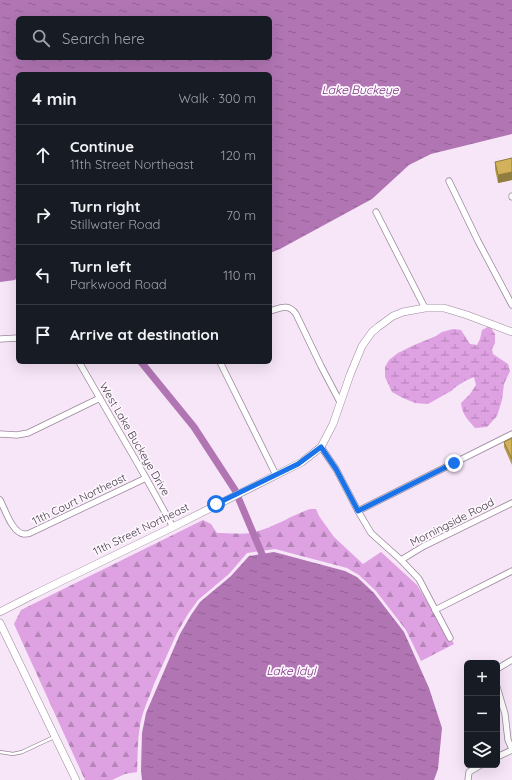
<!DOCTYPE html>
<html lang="en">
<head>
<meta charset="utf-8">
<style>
  body { margin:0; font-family:Quicksand,sans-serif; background:#20242c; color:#f1f3f6 }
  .controls { position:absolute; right:12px; bottom:12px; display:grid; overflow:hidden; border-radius:6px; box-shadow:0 4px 16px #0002 }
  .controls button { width:36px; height:36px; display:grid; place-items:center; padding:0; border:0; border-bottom:1px solid #363941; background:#171b24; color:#f1f3f6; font:20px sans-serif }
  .stop { position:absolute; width:12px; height:12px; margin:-9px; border:3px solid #1a73e8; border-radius:50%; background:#fff }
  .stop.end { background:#1a73e8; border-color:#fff; box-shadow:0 1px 4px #0008 }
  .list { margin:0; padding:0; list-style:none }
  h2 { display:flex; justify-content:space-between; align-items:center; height:52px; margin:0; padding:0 16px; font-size:17px }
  h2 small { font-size:13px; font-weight:400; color:#9ea1a6 }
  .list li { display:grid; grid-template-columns:26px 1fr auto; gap:12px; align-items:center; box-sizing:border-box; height:60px; padding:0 16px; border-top:1px solid #363941 }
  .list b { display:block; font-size:15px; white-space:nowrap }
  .list p { margin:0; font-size:13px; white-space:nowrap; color:#9ea1a6 }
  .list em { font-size:13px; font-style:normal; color:#9ea1a6 }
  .icon { flex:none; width:22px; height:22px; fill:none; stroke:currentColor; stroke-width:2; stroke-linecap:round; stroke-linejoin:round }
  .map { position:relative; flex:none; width:512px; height:780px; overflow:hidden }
  .search { position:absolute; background:#171b24; box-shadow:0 4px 16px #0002; left:16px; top:16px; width:256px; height:44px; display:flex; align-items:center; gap:10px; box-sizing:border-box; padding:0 14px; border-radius:6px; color:#9ea1a6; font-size:15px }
  .panel { position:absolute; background:#171b24; box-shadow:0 4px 16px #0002; left:16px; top:72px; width:256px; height:292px; border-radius:6px }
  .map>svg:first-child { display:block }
</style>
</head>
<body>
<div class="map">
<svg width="512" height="780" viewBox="0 0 512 780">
  <defs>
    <pattern id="forest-firs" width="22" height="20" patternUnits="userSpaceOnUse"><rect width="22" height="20" fill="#dea1e1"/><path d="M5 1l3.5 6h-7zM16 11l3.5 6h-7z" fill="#b584b8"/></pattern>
    <pattern id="wetland-marsh" width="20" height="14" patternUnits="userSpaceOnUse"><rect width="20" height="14" fill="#dea1e1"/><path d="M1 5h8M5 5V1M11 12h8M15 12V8" fill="none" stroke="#b584b8"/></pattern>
    <pattern id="water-ripples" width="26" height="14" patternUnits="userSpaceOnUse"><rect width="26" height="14" fill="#b175b4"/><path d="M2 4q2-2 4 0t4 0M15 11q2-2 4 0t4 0" fill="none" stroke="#916194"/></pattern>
  </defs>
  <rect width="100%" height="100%" fill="#f7e5f8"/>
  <!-- forest -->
  <path fill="url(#forest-firs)" d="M 310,509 L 316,509 L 319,516 L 334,537 L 363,564 L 381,552 L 417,585 L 431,608 L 433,614 L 434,614 L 441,626 L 446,629 L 454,644 L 421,661 L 406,630 L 376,591 L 359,575 L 347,568 L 275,549 L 247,553 L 229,574 L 198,600 L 188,614 L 177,633 L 154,684 C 151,694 146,703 143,713 C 137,732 138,752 137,772 L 125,774 L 112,780 L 85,780 L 14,624 L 21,610 L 203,520 L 211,524 L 217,533 C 227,533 247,535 255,532 C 275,527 292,515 310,509 Z"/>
  <!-- wetland -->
  <path fill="url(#wetland-marsh)" d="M 488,327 L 491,328 L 495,334 L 495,343 L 492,349 L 493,354 L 508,364 L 510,371 L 504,384 L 502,400 L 497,416 L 487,427 L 475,428 C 468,420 462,414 461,403 L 470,394 L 476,385 L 474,377 L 465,381 L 457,386 L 451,391 L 428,404 L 415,403 L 403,398 L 392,392 L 385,377 L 385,367 L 389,360 L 398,353 L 412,346 L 436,336 L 442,332 L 453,329 L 461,330 L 470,344 L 477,345 L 480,339 L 482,330 Z"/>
  <!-- water -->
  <g fill="url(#water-ripples)" fill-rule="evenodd">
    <path d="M 0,0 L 512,0 L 512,134 L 431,154 L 409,165 L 372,199 L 280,249 L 270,253 L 270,74 L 18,74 L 18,276 L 15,280 L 0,282 ZM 18,18 L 270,18 L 270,58 L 18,58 Z"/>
    <polygon points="274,552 345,571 357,577 374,593 404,632 429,688 442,728 438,769 434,780 142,780 141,771 142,733 146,713 180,634 191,615 200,602 231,576 249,556"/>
  </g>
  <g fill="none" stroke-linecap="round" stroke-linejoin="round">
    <!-- canal -->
    <polyline stroke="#b175b4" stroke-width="7" points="141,362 194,427 235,490 262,554"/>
    <defs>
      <polyline id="service" points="0,752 13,754 22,752 54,737"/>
      <g id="minor">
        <polyline points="449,181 478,241 512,305"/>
        <polyline points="512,196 512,197"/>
        <polyline points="376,212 425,308"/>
        <path d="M 270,311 C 281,308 288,303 296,314 L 321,366 L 340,402"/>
        <polyline points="0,339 18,338"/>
        <polyline points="79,362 146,478 173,527"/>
        <polyline points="220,362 276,475"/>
        <polyline points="0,434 17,435 28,433 100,398"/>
        <polyline points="321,447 336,469 358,511 371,533 401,560 419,579 450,638"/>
        <path d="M 0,500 C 5,509 12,533 24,534 C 24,534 30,534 30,533 L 146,478"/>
        <polyline points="358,511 512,434"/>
        <polyline points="401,560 424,546 512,503"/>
        <polyline points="435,610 512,571"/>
        <polyline points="497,669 512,660"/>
        <polyline points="497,687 505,714 508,740 512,749"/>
        <polyline points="497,757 512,750"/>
        <polyline points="468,780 469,772 481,765"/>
      </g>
      <g id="tertiary">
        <polyline points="0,612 35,594 173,527 302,462 321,447 333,424 350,375 362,346 372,332 378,327 393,316 403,312 425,308 444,308 467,315 512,332"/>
        <polyline points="0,623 76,780"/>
      </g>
    </defs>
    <!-- service casing -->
    <use href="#service" stroke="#9a899a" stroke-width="4"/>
    <!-- minor casing -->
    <use href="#minor" stroke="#9a899a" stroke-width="7"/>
    <!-- tertiary casing -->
    <use href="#tertiary" stroke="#9a899a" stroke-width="8"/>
    <!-- service -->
    <use href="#service" stroke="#fff" stroke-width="2.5"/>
    <!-- minor -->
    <use href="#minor" stroke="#fff" stroke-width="5.5"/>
    <!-- tertiary -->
    <use href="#tertiary" stroke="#fff" stroke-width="7"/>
  </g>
  <!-- wall -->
  <g fill="#b4994e">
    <polygon points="512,158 512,180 498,183 495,169 495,162"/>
    <polygon points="512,438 512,465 504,447 504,442"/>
  </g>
  <!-- shaded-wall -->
  <polygon fill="#927d40" points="512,172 512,180 498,183 498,175"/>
  <!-- building -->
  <g fill="#d1b25b" stroke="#927d40">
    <polygon points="512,158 512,172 498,175 495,162"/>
    <polygon points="512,438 512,459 504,442"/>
  </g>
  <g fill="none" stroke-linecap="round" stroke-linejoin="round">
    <!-- route -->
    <polyline stroke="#1a73e8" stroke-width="5" points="216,504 298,464 321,447 336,469 358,511 454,463"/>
  </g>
  <g text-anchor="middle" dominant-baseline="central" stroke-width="3.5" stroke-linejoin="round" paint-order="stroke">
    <!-- street labels -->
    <g font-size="11" fill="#403940" stroke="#fef6fe">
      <text transform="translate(135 439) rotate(60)">West Lake Buckeye Drive</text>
      <text transform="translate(79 499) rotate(-26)">11th Court Northeast</text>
      <text transform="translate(452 522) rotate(-27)">Morningside Road</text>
      <text transform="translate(141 529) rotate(-26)">11th Street Northeast</text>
    </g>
    <!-- water labels -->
    <g font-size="12" font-style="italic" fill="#7a317e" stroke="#fef6fe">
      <text x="360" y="89">Lake Buckeye</text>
      <text x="291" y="670">Lake Idyl</text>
    </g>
  </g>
</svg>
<div class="controls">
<button>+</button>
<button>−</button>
<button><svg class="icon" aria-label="layers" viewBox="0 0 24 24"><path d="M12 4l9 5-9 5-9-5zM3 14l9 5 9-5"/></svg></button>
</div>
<div class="stop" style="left:216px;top:504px"></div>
<div class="stop end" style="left:454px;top:463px"></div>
<div class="search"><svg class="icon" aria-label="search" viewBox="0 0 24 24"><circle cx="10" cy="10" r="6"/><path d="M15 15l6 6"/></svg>Search here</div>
<section class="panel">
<h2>4 min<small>Walk · 300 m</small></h2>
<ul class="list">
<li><svg class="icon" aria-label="ahead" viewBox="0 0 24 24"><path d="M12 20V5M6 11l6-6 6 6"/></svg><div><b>Continue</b><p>11th Street Northeast</p></div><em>120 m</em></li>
<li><svg class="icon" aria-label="right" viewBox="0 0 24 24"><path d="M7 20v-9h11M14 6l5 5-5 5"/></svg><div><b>Turn right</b><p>Stillwater Road</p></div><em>70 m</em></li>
<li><svg class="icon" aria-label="left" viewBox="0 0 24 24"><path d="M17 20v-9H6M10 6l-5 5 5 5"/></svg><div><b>Turn left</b><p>Parkwood Road</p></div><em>110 m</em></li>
<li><svg class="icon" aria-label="arrive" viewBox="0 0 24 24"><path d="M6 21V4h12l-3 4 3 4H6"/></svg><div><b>Arrive at destination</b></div></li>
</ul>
</section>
</div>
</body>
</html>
